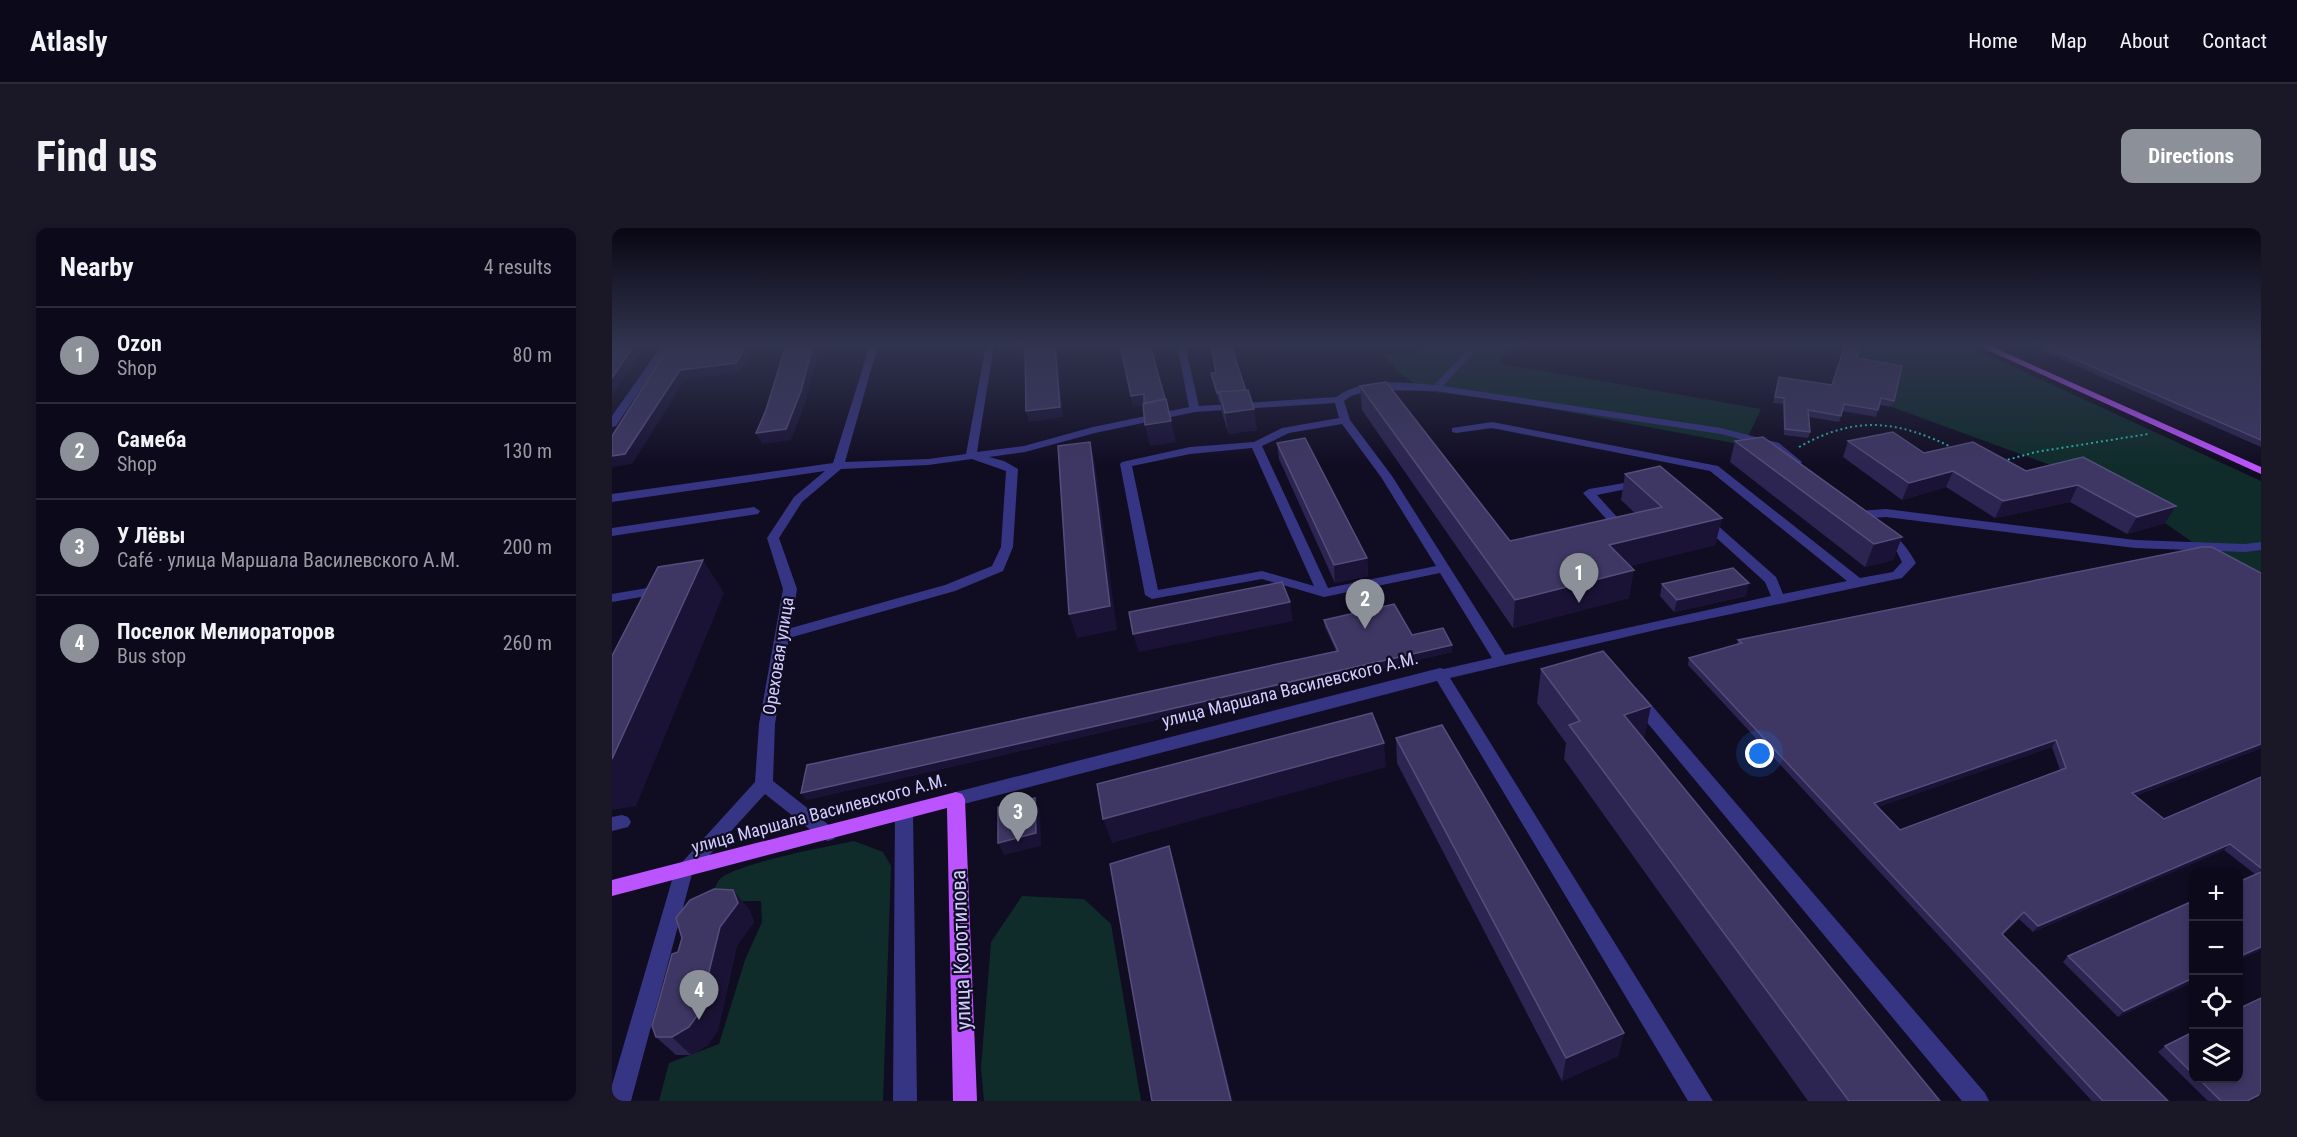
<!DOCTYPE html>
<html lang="en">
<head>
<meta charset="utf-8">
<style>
  body { margin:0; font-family:"Roboto Condensed",sans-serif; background:#1a1727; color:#f1f3f6 }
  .controls { position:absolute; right:18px; bottom:18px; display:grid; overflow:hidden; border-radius:12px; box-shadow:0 3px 9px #0003 }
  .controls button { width:54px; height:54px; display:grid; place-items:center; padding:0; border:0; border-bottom:2px solid #2c2a39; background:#0c091a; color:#f1f3f6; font:30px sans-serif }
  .you { position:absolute; left:1148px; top:526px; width:21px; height:21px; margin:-15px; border:4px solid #fff; border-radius:50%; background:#1a73e8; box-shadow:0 0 0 9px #1a73e833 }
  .badge { display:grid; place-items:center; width:39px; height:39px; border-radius:50%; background:#8c9099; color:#fff; font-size:20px; font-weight:700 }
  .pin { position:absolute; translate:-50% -50px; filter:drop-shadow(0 2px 3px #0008) }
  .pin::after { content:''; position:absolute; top:32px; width:21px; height:18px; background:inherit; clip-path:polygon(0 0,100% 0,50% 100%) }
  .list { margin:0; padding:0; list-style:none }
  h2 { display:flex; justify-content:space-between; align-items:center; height:78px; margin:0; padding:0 24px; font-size:26px }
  h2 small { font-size:20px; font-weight:400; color:#9a9aa2 }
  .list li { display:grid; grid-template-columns:39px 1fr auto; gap:18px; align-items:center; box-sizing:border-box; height:96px; padding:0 24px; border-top:2px solid #2c2a39 }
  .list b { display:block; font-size:22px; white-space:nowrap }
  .list p { margin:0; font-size:20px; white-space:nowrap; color:#9a9aa2 }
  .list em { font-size:20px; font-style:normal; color:#9a9aa2 }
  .icon { flex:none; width:33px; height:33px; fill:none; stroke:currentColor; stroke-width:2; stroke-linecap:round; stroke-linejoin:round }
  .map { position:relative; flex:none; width:1649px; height:873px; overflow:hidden; border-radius:12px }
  header { display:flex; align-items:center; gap:36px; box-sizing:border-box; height:84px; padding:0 30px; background:#0c091a; border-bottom:2px solid #2c2a39 }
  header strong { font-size:28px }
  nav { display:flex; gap:33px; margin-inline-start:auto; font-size:21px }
  .intro { display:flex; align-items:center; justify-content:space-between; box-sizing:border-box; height:144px; padding:0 36px }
  h1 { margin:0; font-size:42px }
  .button { padding:15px 27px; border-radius:12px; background:#8c9099; color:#fff; font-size:21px; font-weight:700 }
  main { display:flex; gap:36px; padding:0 36px }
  aside { flex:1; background:#0c091a; border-radius:12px; box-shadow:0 3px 9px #0003 }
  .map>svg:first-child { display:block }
</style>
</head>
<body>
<header>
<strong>Atlasly</strong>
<nav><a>Home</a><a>Map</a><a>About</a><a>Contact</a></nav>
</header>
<div class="intro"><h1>Find us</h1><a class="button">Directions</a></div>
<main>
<aside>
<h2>Nearby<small>4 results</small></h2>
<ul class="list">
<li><span class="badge">1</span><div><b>Ozon</b><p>Shop</p></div><em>80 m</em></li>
<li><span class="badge">2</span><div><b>Самеба</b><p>Shop</p></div><em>130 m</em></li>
<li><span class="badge">3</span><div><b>У Лёвы</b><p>Café · улица Маршала Василевского А.М.</p></div><em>200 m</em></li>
<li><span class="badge">4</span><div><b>Поселок Мелиораторов</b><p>Bus stop</p></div><em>260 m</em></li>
</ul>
</aside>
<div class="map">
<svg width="1649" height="873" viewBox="0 0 1649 873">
  <rect width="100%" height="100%" fill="#100c22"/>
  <!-- green -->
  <g fill="#0f2c2a">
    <polygon points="814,117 902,117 886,135 1149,181 1132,217 902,174 813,163 785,143 773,127 807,123"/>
    <polygon points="1225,117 1354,117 1649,253 1649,353 1593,323 1553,295 1463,246 1280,179 1288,144 1233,123"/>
    <path d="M 242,613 L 271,624 L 279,638 L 271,873 L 47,873 L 57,835 L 107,816 L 133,732 L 150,694 L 149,673 L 133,673 L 99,679 C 101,671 101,660 107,652 C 120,636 218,618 242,613 Z"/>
    <polygon points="410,668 472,671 499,696 529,873 372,873 369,840 379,714"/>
  </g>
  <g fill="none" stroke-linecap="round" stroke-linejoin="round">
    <!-- path -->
    <g stroke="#29b7ab" stroke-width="2" stroke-dasharray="2 3" stroke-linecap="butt">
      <path d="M 1187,219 C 1244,187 1286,192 1343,221"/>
      <polyline points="1391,233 1424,224 1536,206"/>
    </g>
    <!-- minor -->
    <g fill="#363583" fill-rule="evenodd">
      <polygon points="50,117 58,117 4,198 0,199 0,188"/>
      <path d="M 258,117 L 266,117 L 233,234 L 316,231 L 354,226 L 374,117 L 382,117 L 365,224 L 412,218 L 481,199 L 577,179 L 565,117 L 573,117 L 587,178 L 724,169 C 752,149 790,154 822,157 L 860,117 L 869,117 L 831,158 L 1109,200 L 1167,215 L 1190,234 L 1188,236 L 1180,236 L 1159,219 L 1109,206 L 824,163 L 759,162 L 739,168 L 732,173 L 738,192 L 780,248 L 893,427 L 1159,368 L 1153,354 L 1088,295 L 1086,292 L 1092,288 L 1096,289 L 1164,349 L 1171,366 L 1235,353 L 1098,243 L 880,200 L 844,205 L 840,204 L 840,200 L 880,194 L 1106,238 L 1248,350 L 1281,344 L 1290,334 L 1285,324 L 1267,310 L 1267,304 C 1283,301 1297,322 1304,335 L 1290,350 L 1048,401 L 838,450 L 1101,873 L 1076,873 L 825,453 L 344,578 L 338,576 L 335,571 L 338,566 L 344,564 L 828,440 L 832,441 L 880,430 L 828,345 L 712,369 L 650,351 L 540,371 L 533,367 L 508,236 L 510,234 L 578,219 L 642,214 L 670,200 L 727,190 L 723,175 L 583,184 L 483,205 L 413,224 L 377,229 L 392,233 L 406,241 L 401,319 L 391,343 L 343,363 L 177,410 L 163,496 L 161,553 L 222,601 L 225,606 L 222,611 L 216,613 L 210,611 L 153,566 L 80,646 L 19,873 L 0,873 L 0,857 L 63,642 L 143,554 L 147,496 L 171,361 L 155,310 L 182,269 L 213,243 L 0,274 L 0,266 L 221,235 ZM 730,196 L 769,249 L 824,338 L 716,360 L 650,218 L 677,205 ZM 640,220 L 702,358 L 650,343 L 546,362 L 520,238 L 578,226 ZM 360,231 L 394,243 L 389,319 L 380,338 L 333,357 L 179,400 L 185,361 L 167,310 L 190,274 L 229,241 L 316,237 Z"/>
      <polygon points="1030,252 1034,253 1034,257 985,267 1015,300 1009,304 1005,303 971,265 977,261"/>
      <polygon points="142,279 148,283 146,286 0,308 0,300"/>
      <polygon points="1274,281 1523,312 1633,316 1649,314 1649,322 1633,324 1523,320 1274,289 1246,291 1240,287 1246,283"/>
      <polygon points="53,357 58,358 60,361 58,364 0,374 0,366"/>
      <polygon points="1024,465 1030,466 1373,865 1377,873 1350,873 1018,474 1016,470"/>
      <polygon points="292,578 298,580 301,585 305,873 281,873 283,585 286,580"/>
      <polygon points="10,587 16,589 19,594 16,599 0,603 0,589"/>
    </g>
    <!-- major -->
    <g fill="#bb54ff" fill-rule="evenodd">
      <polygon points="1365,117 1376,117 1649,239 1649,246"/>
      <polygon points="344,564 350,566 353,571 365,873 341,873 335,580 0,668 0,652"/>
    </g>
  </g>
  <!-- wall -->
  <g fill="#2c2551" fill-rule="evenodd">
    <polygon points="587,117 619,117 645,202 617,206 610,185 608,174 607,174 601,154 599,145 604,145 599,119 588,121"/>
    <polygon points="1417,117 1635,117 1649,122 1649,219"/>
    <polygon points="1245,130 1282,173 1280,179 1267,177 1264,189 1230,183 1227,194 1197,189 1198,204 1196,210 1172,207 1171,176 1161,175 1167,149 1220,157"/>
    <polygon points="748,158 898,313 1023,285 1009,272 1013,246 1110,290 1103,317 1018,338 1017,370 901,400 750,182"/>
    <polygon points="1123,213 1290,309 1281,332 1253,339 1118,234"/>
    <polygon points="1236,213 1414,243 1564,278 1553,295 1515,306 1458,274 1383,290 1334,259 1290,272 1231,229"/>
    <polygon points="665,215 755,330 756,348 723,355 667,231"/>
    <polygon points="1050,356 1134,368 1062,384 1048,368"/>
    <polygon points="712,392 800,407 840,424 194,572 724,423 713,399"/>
    <path d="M 1126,412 L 1649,520 L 1523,568 L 1552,591 L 1649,549 L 1649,722 L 1626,732 L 1626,654 L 1643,646 L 1612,622 L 1421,704 L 1407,691 L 1391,707 L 1556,873 L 1480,873 L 1076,437 L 1077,430 L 1125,417 ZM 1440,519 L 1448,542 L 1288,602 L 1265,579 Z"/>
    <polygon points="929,441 1032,511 1328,873 1196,873 952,531 954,515 925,475"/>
    <polygon points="784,510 1012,805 1006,828 950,853 785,535"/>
    <polygon points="137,681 142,694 125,717 106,802 96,817 79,827 64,827 44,809 66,724"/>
    <polygon points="1456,728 1581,754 1506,789 1451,734"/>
    <polygon points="1649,770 1649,867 1638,873 1596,873 1546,824 1553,818 1581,804 1581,850 1626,850"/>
  </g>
  <!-- shaded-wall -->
  <g fill="#1a1336">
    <polygon points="22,117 34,117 0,168 0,150"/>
    <polygon points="134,117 144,117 128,144 73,152 20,236 0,239 0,228 68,142"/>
    <polygon points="201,117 208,117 194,173 179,212 150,216 144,205"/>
    <polygon points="443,117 445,117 451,189 417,194 414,183"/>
    <polygon points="587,117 599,117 599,119 588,121"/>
    <polygon points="532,166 533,177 521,179 519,168"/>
    <polygon points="642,181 645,202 617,206 613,185"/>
    <polygon points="559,193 564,214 538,218 533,197"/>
    <polygon points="478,214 483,235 505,402 465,410 457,386"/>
    <polygon points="1341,243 1334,259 1290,272 1297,255"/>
    <polygon points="1466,257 1458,274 1383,290 1391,273"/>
    <polygon points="1564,278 1553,295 1515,306 1525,289"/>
    <polygon points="1110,290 1103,317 993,344 997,317"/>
    <polygon points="1290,309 1281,332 1253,339 1262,316"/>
    <polygon points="755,330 756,348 723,355 722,337"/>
    <polygon points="91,332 112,365 24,578 0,582 0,531"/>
    <polygon points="1022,342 1017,370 901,400 903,372"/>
    <polygon points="1137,355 1134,368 1062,384 1065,372"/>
    <polygon points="678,374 681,393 527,424 521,406"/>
    <polygon points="840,417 840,424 194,572 189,565"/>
    <polygon points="1039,478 1032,512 1012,487"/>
    <polygon points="1444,512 1440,519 1258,582 1262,575"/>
    <polygon points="772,515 774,539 500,615 491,591"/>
    <polygon points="1649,516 1649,520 1515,571 1520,565"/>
    <polygon points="423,570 428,583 429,618 392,627 386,615"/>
    <polygon points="1618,616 1612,622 1421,704 1426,698"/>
    <polygon points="557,618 564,641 621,873 619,873"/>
    <polygon points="121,662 137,681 142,694 125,717 106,802 96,817 79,827 60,809"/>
    <polygon points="1412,684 1407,691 1386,712 1390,706"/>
    <polygon points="1649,719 1649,722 1626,732 1626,729"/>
    <polygon points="1581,750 1581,754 1506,789 1512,783"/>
    <polygon points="1012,805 1006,828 950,853 954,830"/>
    <polygon points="1649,866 1649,867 1638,873 1635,873"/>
  </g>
  <!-- building -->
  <g fill="#3e3764" stroke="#554e7c" stroke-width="1.5" fill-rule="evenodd">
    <polygon points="0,117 22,117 0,150"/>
    <polygon points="58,117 134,117 124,135 68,142 13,226 0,228 0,208"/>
    <polygon points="174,117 201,117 189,163 174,201 144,205 154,182"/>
    <polygon points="413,117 443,117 448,179 414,183"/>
    <polygon points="508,117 538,117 553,171 532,175 532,166 519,168"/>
    <polygon points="599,117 619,117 634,163 605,165 599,145 604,145"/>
    <polygon points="1233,117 1249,117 1245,130 1290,138 1282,173 1269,170 1266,182 1232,176 1229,188 1196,182 1198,204 1173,201 1172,170 1163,169 1167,149 1220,157"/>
    <polygon points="1430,117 1635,117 1649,122 1649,212"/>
    <polygon points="774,154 898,313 1050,279 1013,246 1048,238 1110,290 997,317 1022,342 903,372 748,158"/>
    <polygon points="636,162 642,181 613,185 607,164"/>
    <polygon points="554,171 559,193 533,197 531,176"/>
    <polygon points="1281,204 1312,225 1361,214 1414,243 1471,229 1564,278 1525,289 1466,257 1391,273 1341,243 1297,255 1236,213"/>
    <polygon points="1151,209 1290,309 1262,316 1123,213"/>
    <polygon points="693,210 755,330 722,337 665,215"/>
    <polygon points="478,214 498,378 457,386 446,218"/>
    <path d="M 1590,319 L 1600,319 L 1649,345 L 1649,516 L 1520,565 L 1552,591 L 1649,549 L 1649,640 L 1618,616 L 1426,698 L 1412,684 L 1390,706 L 1556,873 L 1491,873 L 1077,430 L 1130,415 L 1126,412 ZM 1444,512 L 1454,540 L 1288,602 L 1262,575 Z"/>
    <polygon points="91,332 0,531 0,428 46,339"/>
    <polygon points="1121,340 1137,355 1065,372 1050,356"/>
    <polygon points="670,354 678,374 521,406 517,384"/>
    <polygon points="782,376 800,407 831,400 840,417 189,565 195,537 726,423 712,392"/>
    <polygon points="991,423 1039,478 1012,487 1328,873 1237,873 957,497 968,493 929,441"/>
    <polygon points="760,485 772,515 491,591 485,556"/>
    <polygon points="830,497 1012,805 954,830 784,510"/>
    <polygon points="423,570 424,605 386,615 386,579"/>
    <polygon points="557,618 619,873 540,873 498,636"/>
    <polygon points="1649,644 1649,719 1626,729 1626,654"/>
    <polygon points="102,661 121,662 126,675 108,699 87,785 77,799 60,809 44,809 40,798 60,726 66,724 70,710 64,690 78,672"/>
    <polygon points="1581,673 1581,750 1512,783 1456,728"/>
    <polygon points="1649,770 1649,866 1635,873 1609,873 1586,850 1626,850 1626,781"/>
    <polygon points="1581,804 1581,846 1553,818"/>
  </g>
  <!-- sky -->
  <linearGradient id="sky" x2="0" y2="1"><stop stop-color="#090713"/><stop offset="0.49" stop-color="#31344f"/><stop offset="1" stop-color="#31344f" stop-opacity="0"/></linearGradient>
  <rect width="1649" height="239" fill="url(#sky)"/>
  <g text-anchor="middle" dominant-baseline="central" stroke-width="4.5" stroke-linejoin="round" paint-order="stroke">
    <!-- street labels -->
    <g font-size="18" fill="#d2cdff" stroke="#100c22">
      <text transform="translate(166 428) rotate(-81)">Ореховая улица</text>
      <text transform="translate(678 461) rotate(-14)">улица Маршала Василевского А.М.</text>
      <text transform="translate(207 585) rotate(-15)">улица Маршала Василевского А.М.</text>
    </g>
    <!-- near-street labels -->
    <g font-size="21" fill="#d2cdff" stroke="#100c22">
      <text transform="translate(349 722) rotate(-92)">улица Колотилова</text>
    </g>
  </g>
</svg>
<div class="controls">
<button>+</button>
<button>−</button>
<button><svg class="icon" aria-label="locate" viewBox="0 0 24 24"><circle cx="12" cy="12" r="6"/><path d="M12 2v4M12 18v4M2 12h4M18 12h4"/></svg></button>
<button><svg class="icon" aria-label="layers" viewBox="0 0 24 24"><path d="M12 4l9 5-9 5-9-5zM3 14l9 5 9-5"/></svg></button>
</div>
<div class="you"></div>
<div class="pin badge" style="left:967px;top:375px">1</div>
<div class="pin badge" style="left:753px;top:401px">2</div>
<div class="pin badge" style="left:406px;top:614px">3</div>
<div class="pin badge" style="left:87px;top:792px">4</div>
</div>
</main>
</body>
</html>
